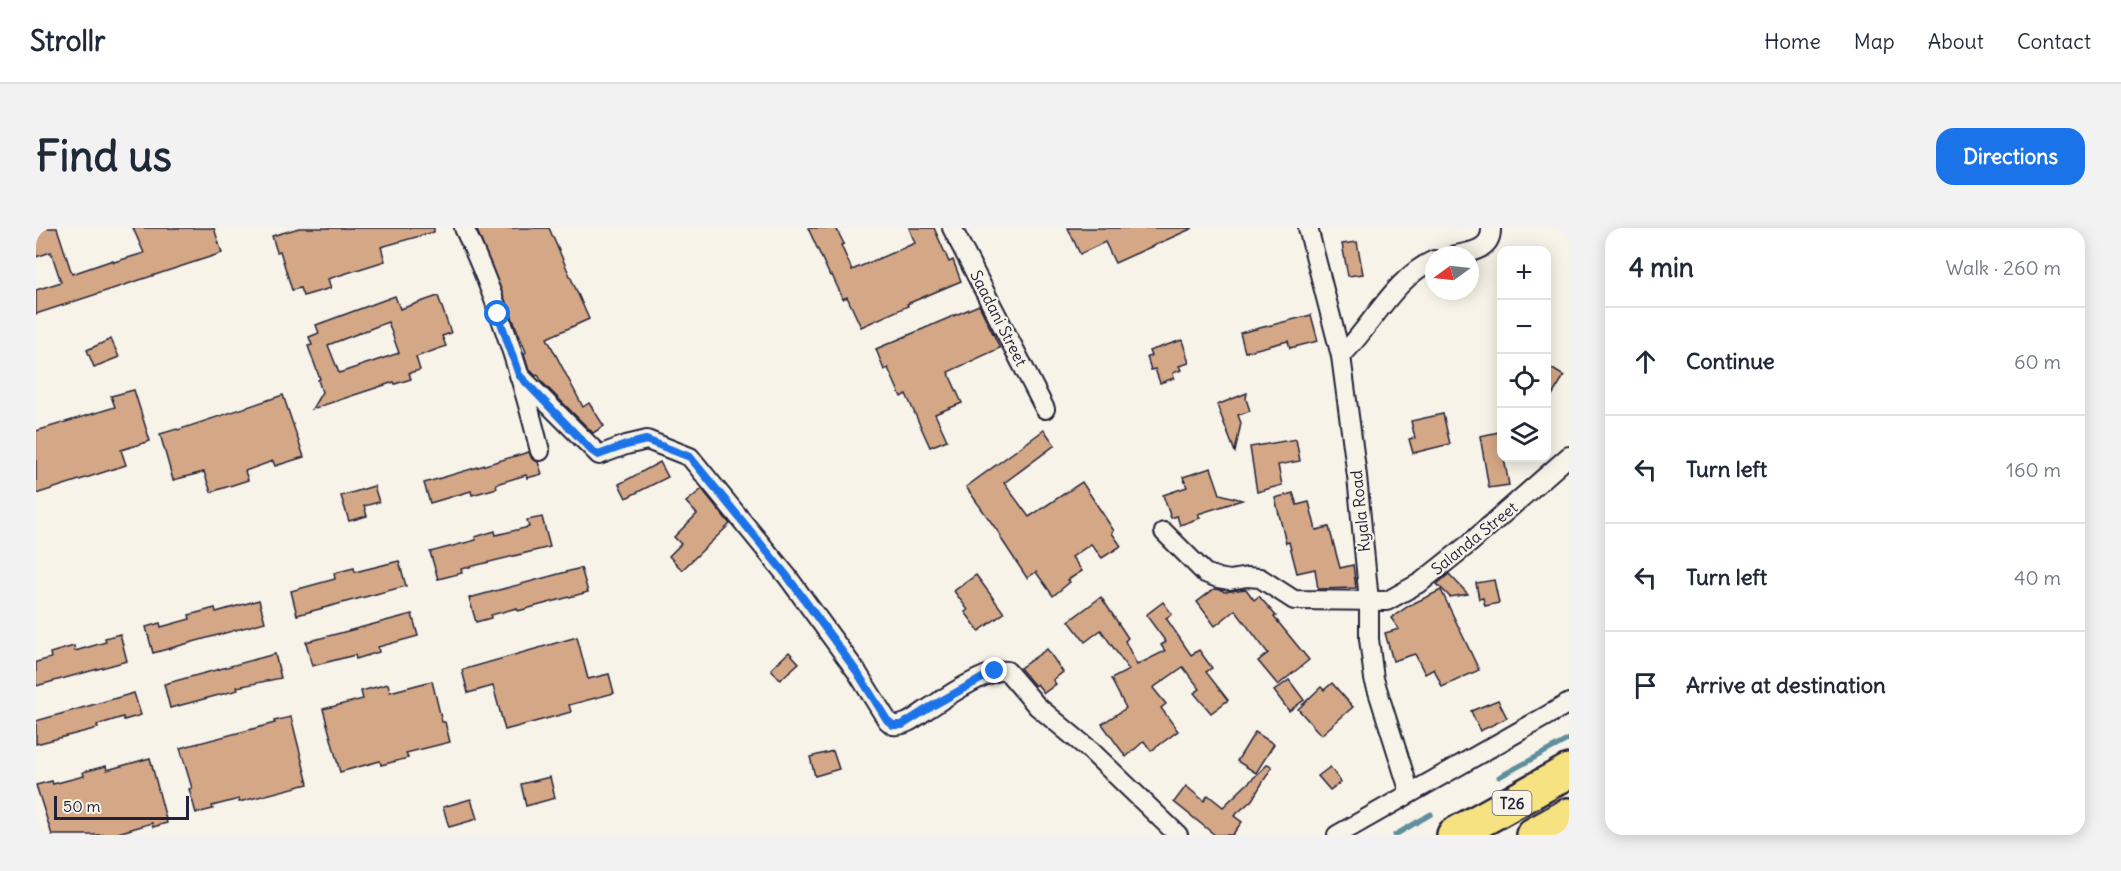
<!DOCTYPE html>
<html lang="en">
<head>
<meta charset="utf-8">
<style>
  body { margin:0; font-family:Delius,sans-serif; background:#f2f2f3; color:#1f2937 }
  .controls { position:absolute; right:18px; top:18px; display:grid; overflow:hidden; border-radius:12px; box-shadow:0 3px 15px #0003 }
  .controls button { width:54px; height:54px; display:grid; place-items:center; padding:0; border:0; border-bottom:2px solid #e0e1e3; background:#fff; color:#1f2937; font:30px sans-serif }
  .compass { position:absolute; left:1389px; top:18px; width:54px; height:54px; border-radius:50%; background:#fff; box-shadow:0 3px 15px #0003; rotate:255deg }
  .scale { position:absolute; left:18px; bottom:15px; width:135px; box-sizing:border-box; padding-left:6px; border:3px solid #22223b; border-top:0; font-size:16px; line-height:21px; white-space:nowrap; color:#22223b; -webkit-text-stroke:4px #f7f3e8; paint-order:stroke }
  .stop { position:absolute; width:18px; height:18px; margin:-14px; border:4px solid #1a73e8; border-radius:50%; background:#fff }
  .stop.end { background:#1a73e8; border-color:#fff; box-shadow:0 2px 6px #0008 }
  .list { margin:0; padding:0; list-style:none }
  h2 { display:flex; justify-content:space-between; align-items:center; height:78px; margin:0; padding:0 24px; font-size:26px }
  h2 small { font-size:20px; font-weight:400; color:#747a83 }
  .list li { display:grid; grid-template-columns:39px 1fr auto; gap:18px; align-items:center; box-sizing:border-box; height:108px; padding:0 24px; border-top:2px solid #e0e1e3 }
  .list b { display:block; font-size:22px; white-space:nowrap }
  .list em { font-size:20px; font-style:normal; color:#747a83 }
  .icon { flex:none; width:33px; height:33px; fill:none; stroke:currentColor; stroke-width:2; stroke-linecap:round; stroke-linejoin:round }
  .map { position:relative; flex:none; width:1533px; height:607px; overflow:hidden; border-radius:18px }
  header { display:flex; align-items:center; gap:36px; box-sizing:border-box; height:84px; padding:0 30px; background:#fff; border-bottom:2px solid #e0e1e3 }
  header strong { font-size:28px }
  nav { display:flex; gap:33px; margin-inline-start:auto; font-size:21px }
  .intro { display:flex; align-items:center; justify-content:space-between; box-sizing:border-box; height:144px; padding:0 36px }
  h1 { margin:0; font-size:42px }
  .button { padding:15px 27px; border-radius:18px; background:#1a73e8; color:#fff; font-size:21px; font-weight:700 }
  main { display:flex; gap:36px; padding:0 36px }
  aside { flex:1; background:#fff; border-radius:18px; box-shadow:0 3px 15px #0003 }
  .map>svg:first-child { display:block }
</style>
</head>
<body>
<header>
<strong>Strollr</strong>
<nav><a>Home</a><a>Map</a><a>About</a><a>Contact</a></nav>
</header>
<div class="intro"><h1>Find us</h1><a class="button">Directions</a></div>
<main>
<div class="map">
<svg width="1533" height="607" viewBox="0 0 1533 607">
  <rect width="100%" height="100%" fill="#f7f3e8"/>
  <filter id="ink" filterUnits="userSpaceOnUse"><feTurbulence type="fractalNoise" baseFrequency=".0167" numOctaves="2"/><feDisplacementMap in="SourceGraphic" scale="12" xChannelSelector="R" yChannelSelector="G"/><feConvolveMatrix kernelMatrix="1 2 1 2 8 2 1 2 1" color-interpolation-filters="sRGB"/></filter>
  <g filter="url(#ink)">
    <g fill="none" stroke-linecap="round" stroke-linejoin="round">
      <!-- stream -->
      <g stroke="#5e8f9d" stroke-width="5">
        <polyline points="1463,549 1533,511"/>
        <polyline points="1359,607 1395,586"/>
      </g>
    </g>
    <!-- building -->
    <g fill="#d4a786" stroke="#22223b" stroke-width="1.5" fill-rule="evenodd">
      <polygon points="9,0 21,0 36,46 77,32 78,34 108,25 97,0 178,0 186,25 0,86 0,62 25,54 15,24 0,29 0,4"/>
      <polygon points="263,0 398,0 398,4 345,19 349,33 292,51 295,60 267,68 264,60 256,62 244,23 241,24 236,8"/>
      <polygon points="440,0 513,0 553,91 511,110 547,179 553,175 568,198 557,205 506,154 502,147 500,148 493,141 488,126 490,124"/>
      <polygon points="772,0 800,0 808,16 805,17 816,42 879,15 873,0 898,0 913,34 917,32 925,53 871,76 872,78 825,99 811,69 807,71 796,47 794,48"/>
      <polygon points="1032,0 1157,0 1079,35 1069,14 1044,26"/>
      <polygon points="1321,14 1327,46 1312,48 1306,16"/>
      <path d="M 359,68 L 364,81 L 402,68 L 415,105 L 406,108 L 410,118 L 380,129 L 384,142 L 373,145 L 375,151 L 359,156 L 358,154 L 276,181 L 286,164 L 282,152 L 284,151 L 272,118 L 276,117 L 273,109 L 283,105 L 280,97 ZM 352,94 L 363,125 L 303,145 L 292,117 Z"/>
      <polygon points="943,77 964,120 912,144 926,175 899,186 911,212 894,219 870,166 865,169 852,140 848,142 840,121"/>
      <polygon points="1275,87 1282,113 1254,120 1252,113 1209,124 1204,105"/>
      <polygon points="75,111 83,129 58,139 51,122"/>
      <polygon points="1146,112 1153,135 1143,138 1145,142 1137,145 1138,150 1124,155 1119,141 1115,142 1111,129 1115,128 1113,123"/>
      <polygon points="1510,137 1528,148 1510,177"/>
      <polygon points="98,162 114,213 85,222 90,237 0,266 0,203 79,179 75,168"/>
      <polygon points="1211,165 1210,171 1214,183 1202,187 1205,195 1199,224 1181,177"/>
      <polygon points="247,167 268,229 239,238 237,233 209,243 212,252 175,264 168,244 137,252 124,206 141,201 142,202"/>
      <polygon points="1407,186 1414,216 1377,225 1373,211 1379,210 1375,193"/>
      <polygon points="1008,202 1019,217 968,255 993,289 1046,254 1078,303 1076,305 1085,318 1066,330 1055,316 1036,329 1046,343 1032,352 1034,354 1017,368 1000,344 991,350 964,309 965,308 930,259"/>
      <polygon points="1463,204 1466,230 1468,230 1473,257 1453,260 1444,208"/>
      <polygon points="1260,211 1264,233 1242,237 1246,257 1221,264 1214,219"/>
      <polygon points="493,224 496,231 502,234 506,246 491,250 490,247 460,256 461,260 436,267 435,263 394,275 388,255"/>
      <polygon points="624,234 632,249 590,270 583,256"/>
      <polygon points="1175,240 1184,266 1206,272 1162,286 1164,290 1144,297 1141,288 1135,290 1127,267 1151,259 1147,249"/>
      <polygon points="338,258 343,274 328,278 331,288 313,293 305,268"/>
      <polygon points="666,261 694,296 646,342 633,328 645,316 638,309 661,286 650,274"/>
      <polygon points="1257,265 1261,277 1273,274 1280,302 1293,299 1304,340 1317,337 1320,360 1282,361 1279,341 1261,345 1253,314 1250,315 1239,270"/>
      <polygon points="506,289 514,319 425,341 426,345 402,351 394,324 440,312 439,309 459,303 460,307 493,299 491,292"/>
      <polygon points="363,333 370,358 261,387 255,363 299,351 298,345 318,340 319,344"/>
      <polygon points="545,340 552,364 482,383 481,380 455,387 455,390 440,394 433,370"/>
      <polygon points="1413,346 1432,366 1414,369 1401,356"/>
      <polygon points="940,347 968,385 943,403 929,384 932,382 918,363"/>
      <polygon points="1458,352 1463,375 1449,378 1447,370 1443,371 1440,355"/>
      <polygon points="1178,361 1186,362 1188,364 1210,361 1218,372 1223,368 1240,388 1238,389 1273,432 1242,457 1222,433 1232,425 1199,382 1179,398 1161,374"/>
      <polygon points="1405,362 1443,442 1406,459 1398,441 1389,446 1379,426 1357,433 1349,405 1363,401 1355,390 1374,377"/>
      <polygon points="1065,369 1092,410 1089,413 1101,437 1129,423 1125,417 1130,414 1110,387 1127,374 1136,386 1130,390 1155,427 1163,422 1176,440 1170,444 1192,472 1175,485 1158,465 1164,461 1147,439 1117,460 1130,476 1125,480 1142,503 1115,523 1108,513 1090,529 1066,496 1090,480 1075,451 1093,442 1065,402 1049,414 1033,393"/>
      <polygon points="223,372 229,394 117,425 110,399 124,395 125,399 154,391 153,387 179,380 180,384"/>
      <polygon points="376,386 382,408 342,419 343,424 320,431 319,427 276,438 270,414"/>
      <polygon points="84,406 91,433 0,458 0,434 15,430 14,425 38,418 39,423 70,414 69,410"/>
      <polygon points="541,409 552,451 573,446 578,465 533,477 535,484 469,502 457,458 432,465 426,442"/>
      <polygon points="1011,421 1027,444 1017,452 1020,456 1008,465 1001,456 999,458 984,440"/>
      <polygon points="753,424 763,435 744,452 735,441"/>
      <polygon points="239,426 245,450 201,459 202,462 134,480 128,456"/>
      <polygon points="1253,452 1268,472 1253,483 1238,463"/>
      <polygon points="396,453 406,494 409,494 414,514 370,525 372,530 345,537 344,533 304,544 287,481 327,471 325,463 352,456 354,464"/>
      <polygon points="1296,455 1317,479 1285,507 1262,481 1285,459 1288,462"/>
      <polygon points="98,465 105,487 88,492 87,489 61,497 62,500 0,516 0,493"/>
      <polygon points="1462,472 1471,490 1444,503 1435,483"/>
      <polygon points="255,489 272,556 203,574 203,571 176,578 177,581 160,585 153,561 156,560 144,520 239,495 238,493"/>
      <polygon points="1219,504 1238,516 1220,545 1201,533"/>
      <polygon points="797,523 803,541 779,548 774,529"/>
      <polygon points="114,530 131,595 117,599 116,595 82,605 83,607 16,607 0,557 16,553 17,556 48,548 47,544 70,538 71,542"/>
      <polygon points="1232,536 1236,539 1216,572 1198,588 1206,594 1196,607 1179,607 1138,574 1150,558 1168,573 1172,567 1187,579"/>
      <polygon points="1294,539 1305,554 1294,562 1282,548"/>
      <polygon points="514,549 519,570 490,578 485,556"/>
      <polygon points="435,571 441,591 413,599 407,579"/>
    </g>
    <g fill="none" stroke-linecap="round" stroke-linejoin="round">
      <defs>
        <g id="street">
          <path d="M 428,0 C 460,68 486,150 504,223"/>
          <polyline points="916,0 1009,181"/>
          <polyline points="1272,0 1305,128 1321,248 1333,373 1333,411 1338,451 1374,565"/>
          <path d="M 1420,27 C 1436,24 1456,21 1455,0"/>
          <path d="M 1305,128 C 1335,99 1359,49 1398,32"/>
          <path d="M 483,147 L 563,227 L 590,217 L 611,212 L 654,229 L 751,348 L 821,444 L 851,492 L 857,497 C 871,499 883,486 895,479 C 911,468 953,440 971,443 L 1001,478 L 1055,523 L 1142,607"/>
          <polyline points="1128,304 1169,345 1182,350 1194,352 1211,349 1224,350 1258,372 1351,373 1385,354 1434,315 1533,228"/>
          <polyline points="1301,607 1533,475"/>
        </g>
        <g id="highway">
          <polyline points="1418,607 1533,543"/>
          <polyline points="1497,607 1533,587"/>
        </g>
      </defs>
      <!-- street casing -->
      <use href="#street" stroke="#22223b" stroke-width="22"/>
      <!-- highway casing -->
      <use href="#highway" stroke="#22223b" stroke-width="38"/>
      <!-- street -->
      <use href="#street" stroke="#f7f3e8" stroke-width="18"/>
      <!-- highway -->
      <use href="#highway" stroke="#f7e281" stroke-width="33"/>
    </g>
  </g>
  <g fill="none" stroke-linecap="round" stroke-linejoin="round" filter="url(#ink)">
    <!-- route -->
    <polyline stroke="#1a73e8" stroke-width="8" points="462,86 483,147 556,223 562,227 590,217 610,212 654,229 751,348 821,444 851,492 857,497 866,497 896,478 959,443"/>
  </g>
  <g text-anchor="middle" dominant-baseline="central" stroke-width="4.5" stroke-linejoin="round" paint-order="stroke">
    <!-- shield labels -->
    <rect fill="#f7f3e8" stroke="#62616f" stroke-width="1.5" x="1456.5" y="563" width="39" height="24" rx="4.5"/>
    <g font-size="15" font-weight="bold" fill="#22223b">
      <text x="1476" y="575">T26</text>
    </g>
    <!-- street labels -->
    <g font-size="16" fill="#22223b" stroke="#f7f3e8">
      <text transform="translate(963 90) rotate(63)">Saadani Street</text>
      <text transform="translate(1324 283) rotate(-96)">Kyala Road</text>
      <text transform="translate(1438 310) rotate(-39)">Salanda Street</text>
    </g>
  </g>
</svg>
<div class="controls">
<button>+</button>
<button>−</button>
<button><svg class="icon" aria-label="locate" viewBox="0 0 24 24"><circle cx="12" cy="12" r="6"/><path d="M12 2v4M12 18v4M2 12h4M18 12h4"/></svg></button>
<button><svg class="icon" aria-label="layers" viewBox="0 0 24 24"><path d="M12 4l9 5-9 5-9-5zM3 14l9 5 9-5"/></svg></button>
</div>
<svg class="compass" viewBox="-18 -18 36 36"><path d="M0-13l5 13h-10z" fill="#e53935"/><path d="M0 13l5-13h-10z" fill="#747a83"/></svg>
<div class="scale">50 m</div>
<div class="stop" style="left:462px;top:86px"></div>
<div class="stop end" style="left:959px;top:443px"></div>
</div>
<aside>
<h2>4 min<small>Walk · 260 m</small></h2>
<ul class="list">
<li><svg class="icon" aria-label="ahead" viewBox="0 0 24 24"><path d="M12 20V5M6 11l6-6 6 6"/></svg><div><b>Continue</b></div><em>60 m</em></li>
<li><svg class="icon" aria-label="left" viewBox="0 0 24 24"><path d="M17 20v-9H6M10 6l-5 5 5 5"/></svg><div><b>Turn left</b></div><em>160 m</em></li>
<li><svg class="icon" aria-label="left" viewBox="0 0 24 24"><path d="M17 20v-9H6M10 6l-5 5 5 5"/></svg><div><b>Turn left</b></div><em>40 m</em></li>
<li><svg class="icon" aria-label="arrive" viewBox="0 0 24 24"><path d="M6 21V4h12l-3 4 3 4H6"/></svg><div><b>Arrive at destination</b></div></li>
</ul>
</aside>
</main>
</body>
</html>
